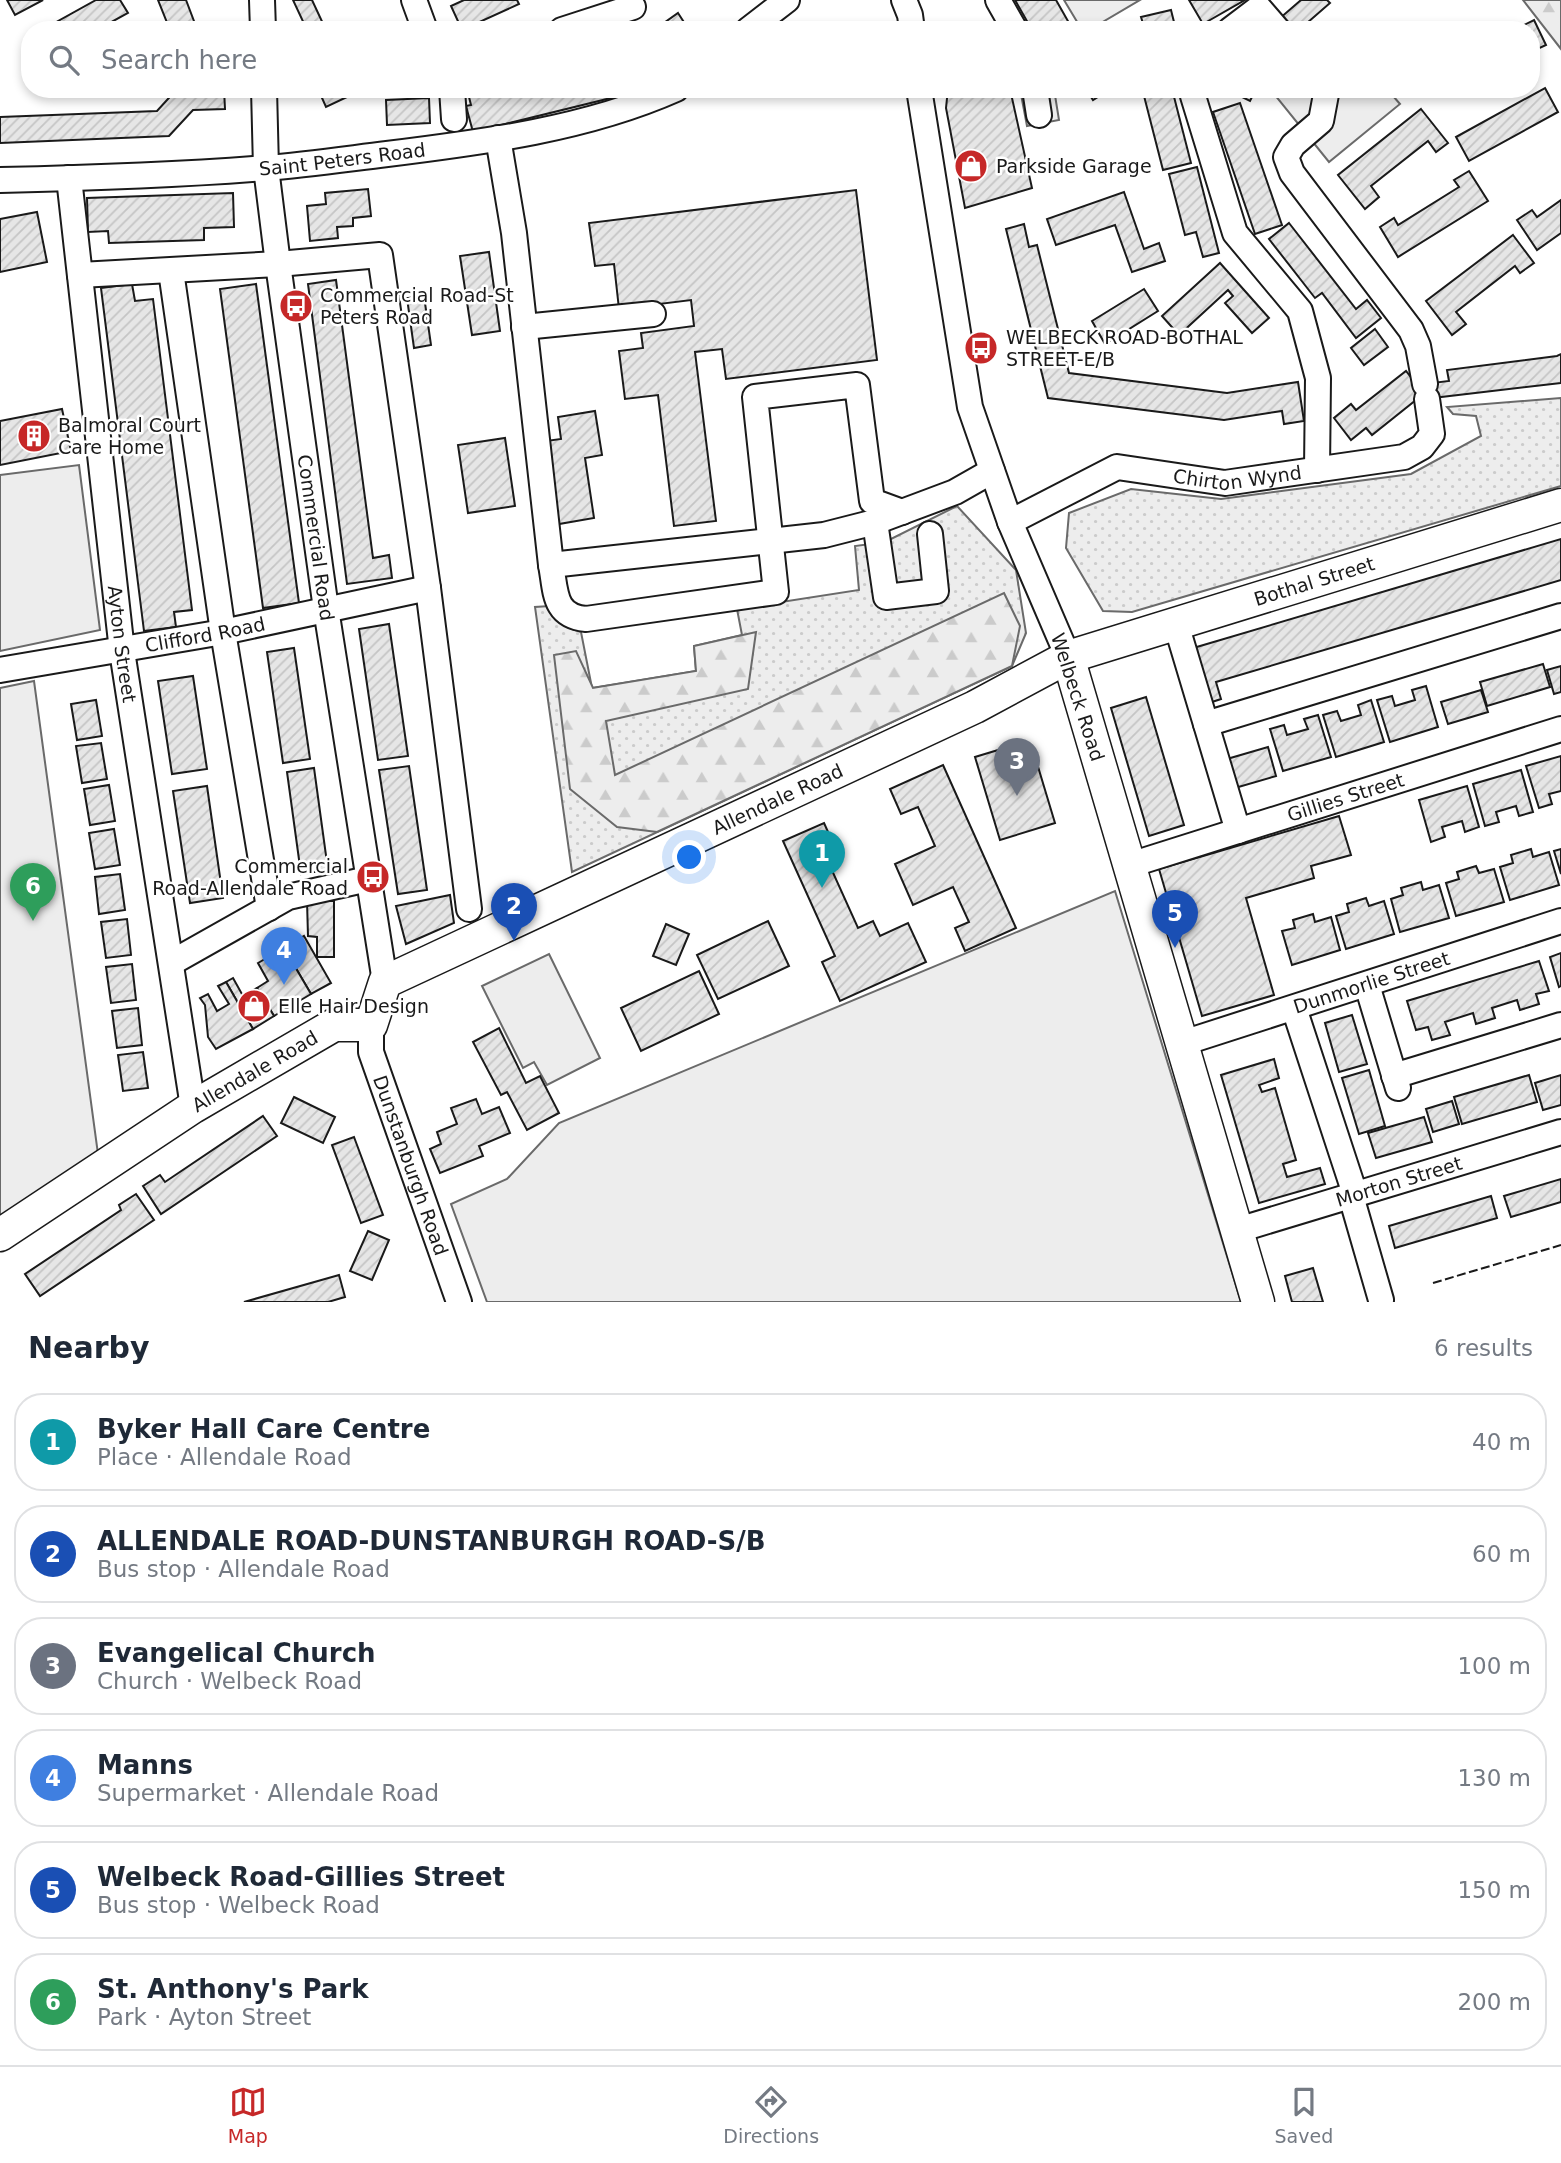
<!DOCTYPE html>
<html lang="en">
<head>
<meta charset="utf-8">
<style>
  body { margin:0; font-family:"DejaVu Sans",sans-serif; background:#f2f2f3; color:#1f2937 }
  .you { position:absolute; left:690px; top:858px; width:24px; height:24px; margin:-18px; border:5px solid #fff; border-radius:50%; background:#1a73e8; box-shadow:0 0 0 10px #1a73e833 }
  .badge { display:grid; place-items:center; width:46px; height:46px; border-radius:50%; background:#c62828; color:#fff; font-size:23px; font-weight:700 }
  .pin { position:absolute; translate:-50% -58px; filter:drop-shadow(0 2px 4px #0008) }
  .pin::after { content:''; position:absolute; top:37px; width:24px; height:21px; background:inherit; clip-path:polygon(0 0,100% 0,50% 100%) }
  .list { margin:0; padding:0; list-style:none }
  h2 { display:flex; justify-content:space-between; align-items:center; height:91px; margin:0; padding:0 28px; font-size:30px }
  h2 small { font-size:23px; font-weight:400; color:#747a83 }
  .list li { display:grid; grid-template-columns:46px 1fr auto; gap:21px; align-items:center; box-sizing:border-box; height:98px; margin:0 14px 14px; padding:0 14px; border:2px solid #e0e1e3; border-radius:28px }
  .list b { display:block; font-size:26px; white-space:nowrap }
  .list p { margin:0; font-size:23px; white-space:nowrap; color:#747a83 }
  .list em { font-size:23px; font-style:normal; color:#747a83 }
  .icon { flex:none; width:38px; height:38px; fill:none; stroke:currentColor; stroke-width:2; stroke-linecap:round; stroke-linejoin:round }
  .map { position:relative; flex:none; width:1561px; height:1302px; overflow:hidden }
  .search { position:absolute; background:#fff; box-shadow:0 4px 10px #0003; left:21px; right:21px; top:21px; height:77px; display:flex; align-items:center; gap:18px; box-sizing:border-box; padding:0 24px; border-radius:28px; color:#747a83; font-size:26px }
  .sheet { height:763px; background:#fff }
  nav { display:flex; justify-content:space-around; align-items:center; box-sizing:border-box; height:98px; border-top:2px solid #e0e1e3; background:#fff; font-size:19px; color:#747a83 }
  nav a { display:grid; justify-items:center; gap:4px }
  nav .on { color:#c62828 }
  .map>svg:first-child { display:block }
</style>
</head>
<body>
<div class="map">
<svg width="1561" height="1302" viewBox="0 0 1561 1302">
  <defs>
    <pattern id="grass-dots" width="8" height="8" patternUnits="userSpaceOnUse" patternTransform="scale(1.75)"><rect width="8" height="8" fill="#ededed"/><path d="M2 2h.1M6 6h.1" fill="none" stroke="#cbcbcb" stroke-width="1.8" stroke-linecap="round"/></pattern>
    <pattern id="forest-firs" width="22" height="20" patternUnits="userSpaceOnUse" patternTransform="scale(1.75)"><rect width="22" height="20" fill="#ededed"/><path d="M5 1l3.5 6h-7zM16 11l3.5 6h-7z" fill="#cbcbcb"/></pattern>
    <pattern id="building-hatch" width="6" height="6" patternUnits="userSpaceOnUse" patternTransform="scale(1.75)"><rect width="6" height="6" fill="#e6e6e6"/><path d="M-1 1l2-2M0 6l6-6M5 7l2-2" fill="none" stroke="#c5c5c5"/></pattern>
  </defs>
  <rect width="100%" height="100%" fill="#fff"/>
  <!-- grass -->
  <g fill="url(#grass-dots)" stroke="#6a6a6a" stroke-width="2">
    <polygon points="1561,398 1561,486 1132,612 1103,611 1066,548 1069,513 1131,489 1221,499 1411,474 1481,436 1476,416 1453,414 1447,407"/>
    <path d="M 957,506 L 1016,570 L 1026,633 L 1012,666 L 572,872 L 535,607 L 550,606 C 556,623 564,627 581,632 L 592,688 L 696,671 L 694,646 L 742,635 L 737,609 L 859,590 L 855,546 L 885,542 Z"/>
  </g>
  <!-- forest -->
  <g fill="url(#forest-firs)" stroke="#6a6a6a" stroke-width="2">
    <polygon points="1523,0 1561,0 1561,49"/>
    <polygon points="1004,593 1020,626 1012,666 657,832 617,827 570,789 554,655 576,651 593,688 696,671 694,646 756,632 748,689 606,721 615,775"/>
  </g>
  <!-- built -->
  <g fill="#ededed" stroke="#6a6a6a" stroke-width="2">
    <polygon points="1064,0 1140,0 1089,30 1082,30"/>
    <polygon points="1020,89 1054,89 1059,120 1027,126"/>
    <polygon points="1270,89 1387,89 1400,104 1329,162"/>
    <polygon points="79,465 100,630 0,651 0,475"/>
    <polygon points="34,681 98,1154 0,1217 0,688"/>
    <polygon points="1115,891 1241,1302 487,1302 451,1204 507,1179 559,1123"/>
    <polygon points="549,954 600,1058 547,1085 534,1062 523,1068 482,986"/>
  </g>
  <!-- building -->
  <g fill="url(#building-hatch)" stroke="#1a1a1a" stroke-width="2">
    <polygon points="7,0 43,0 15,15"/>
    <polygon points="96,0 120,0 128,13 97,30 42,30"/>
    <polygon points="158,0 186,0 197,29 224,30 170,30"/>
    <polygon points="293,0 312,0 326,30 307,30"/>
    <polygon points="464,0 517,0 519,4 462,30 451,6"/>
    <polygon points="1015,0 1056,0 1073,30 1032,30"/>
    <polygon points="1189,0 1245,0 1203,24"/>
    <polygon points="1301,0 1327,0 1330,3 1299,30 1289,30 1279,19"/>
    <polygon points="1171,10 1176,30 1145,30 1141,17"/>
    <polygon points="678,13 689,30 654,30"/>
    <polygon points="1534,20 1546,45 1531,52 1531,30 1514,30"/>
    <polygon points="1545,88 1558,112 1469,161 1456,137"/>
    <polygon points="177,89 224,89 225,109 193,110 169,136 0,143 0,117 157,111"/>
    <polygon points="318,89 343,89 347,97 326,107"/>
    <polygon points="467,89 613,89 615,97 473,132 466,106 471,105"/>
    <polygon points="948,89 1010,89 1032,188 965,208 946,108"/>
    <polygon points="1086,89 1110,89 1093,100"/>
    <polygon points="1153,89 1172,89 1191,163 1163,170 1143,92"/>
    <polygon points="1226,89 1256,89 1250,101"/>
    <polygon points="429,98 430,123 387,125 386,100"/>
    <polygon points="1240,103 1282,225 1255,234 1213,112"/>
    <polygon points="1421,109 1448,143 1436,152 1428,141 1371,186 1379,197 1365,209 1338,175"/>
    <polygon points="1197,167 1219,253 1203,257 1196,232 1185,235 1169,174"/>
    <polygon points="1469,171 1488,201 1398,257 1380,227 1394,218 1398,225 1459,187 1454,180"/>
    <polygon points="368,189 371,216 353,218 353,226 337,227 338,238 310,241 307,206 326,204 325,193"/>
    <polygon points="856,190 877,360 726,379 722,349 695,352 716,521 674,526 658,395 625,399 619,351 643,348 641,333 694,326 691,300 619,309 614,264 595,266 589,223"/>
    <polygon points="1124,192 1144,249 1159,243 1165,261 1132,272 1115,225 1056,245 1047,219"/>
    <polygon points="233,193 234,227 204,228 204,240 109,243 108,231 88,232 87,198"/>
    <polygon points="1561,200 1561,233 1537,250 1517,220 1532,210 1537,217"/>
    <polygon points="37,212 47,262 0,272 0,219"/>
    <polygon points="1289,223 1356,309 1367,300 1381,318 1356,338 1322,293 1315,298 1269,239"/>
    <polygon points="1024,224 1029,247 1037,245 1069,373 1227,393 1298,382 1304,421 1284,424 1282,411 1224,420 1048,398 1006,229"/>
    <polygon points="1513,235 1534,263 1520,273 1515,266 1456,312 1466,324 1452,335 1426,301"/>
    <polygon points="489,252 500,331 472,335 460,256"/>
    <polygon points="1220,263 1269,318 1252,333 1225,303 1233,296 1228,290 1179,335 1162,316"/>
    <polygon points="336,280 373,558 389,555 392,578 347,584 308,284"/>
    <polygon points="132,284 135,301 153,299 192,610 174,612 176,627 144,631 101,288"/>
    <polygon points="256,284 299,603 263,608 220,289"/>
    <polygon points="1144,289 1158,311 1105,344 1092,321"/>
    <polygon points="424,296 431,345 414,348 407,298"/>
    <polygon points="1375,329 1388,347 1364,365 1351,348"/>
    <polygon points="1561,354 1561,383 1416,400 1372,435 1366,428 1351,440 1334,418 1351,404 1356,410 1406,371 1417,385 1449,381 1447,370 1557,356"/>
    <polygon points="62,409 71,451 0,465 0,421"/>
    <polygon points="595,411 602,455 585,458 594,518 559,524 546,441 561,439 558,417"/>
    <polygon points="505,438 515,506 468,513 458,445"/>
    <polygon points="1561,539 1561,580 1216,682 1221,699 1206,704 1190,649"/>
    <polygon points="389,624 408,756 378,760 359,629"/>
    <polygon points="294,648 310,759 283,763 267,652"/>
    <polygon points="1543,664 1550,687 1487,706 1480,682"/>
    <polygon points="1561,666 1561,692 1554,694 1547,670"/>
    <polygon points="193,676 207,769 172,774 158,681"/>
    <polygon points="1426,686 1438,727 1390,742 1377,700 1392,696 1395,706 1415,700 1412,690"/>
    <polygon points="1481,690 1488,712 1448,724 1441,702"/>
    <polygon points="1146,697 1184,825 1149,836 1111,708"/>
    <polygon points="96,700 102,736 77,740 71,704"/>
    <polygon points="1371,700 1384,742 1336,757 1323,715 1337,711 1341,721 1361,715 1358,705"/>
    <polygon points="1318,715 1331,757 1283,771 1270,729 1284,725 1287,735 1308,729 1304,719"/>
    <polygon points="101,743 107,779 82,783 76,746"/>
    <polygon points="1268,747 1276,776 1235,788 1227,759"/>
    <polygon points="998,750 1004,770 1036,760 1055,823 1000,840 975,757"/>
    <polygon points="1561,756 1561,791 1549,794 1552,804 1539,808 1526,766"/>
    <polygon points="943,765 1016,928 965,951 955,928 969,922 953,887 913,905 895,864 935,846 918,807 901,814 890,789"/>
    <polygon points="409,766 427,890 398,894 379,770"/>
    <polygon points="314,768 328,870 301,874 287,772"/>
    <polygon points="1521,770 1533,812 1519,816 1516,806 1496,812 1499,822 1485,826 1473,784"/>
    <polygon points="109,785 115,821 90,825 84,789"/>
    <polygon points="207,786 223,898 190,903 173,791"/>
    <polygon points="1467,786 1479,827 1465,832 1462,821 1442,827 1445,837 1431,842 1419,800"/>
    <polygon points="1339,816 1351,855 1311,866 1314,878 1246,898 1274,995 1202,1016 1159,869"/>
    <polygon points="824,823 836,850 825,855 858,928 873,921 880,936 908,923 926,962 840,1001 822,962 835,956 783,841"/>
    <polygon points="114,829 120,865 95,869 89,833"/>
    <polygon points="1531,849 1533,857 1549,852 1559,885 1510,900 1500,867 1513,863 1511,855"/>
    <polygon points="1561,849 1561,874 1554,851"/>
    <polygon points="1476,866 1479,873 1494,869 1504,902 1456,916 1446,883 1459,879 1457,872"/>
    <polygon points="120,874 125,910 99,914 95,877"/>
    <polygon points="1421,882 1423,890 1439,885 1449,918 1400,932 1391,899 1403,895 1401,888"/>
    <polygon points="450,895 454,923 406,944 396,906"/>
    <polygon points="1366,898 1369,906 1384,901 1394,934 1346,949 1336,916 1349,912 1347,904"/>
    <polygon points="307,901 334,901 334,957 317,957 317,937 308,936"/>
    <polygon points="1313,914 1315,922 1331,917 1340,950 1292,965 1282,931 1295,928 1293,920"/>
    <polygon points="127,919 131,955 106,958 101,922"/>
    <polygon points="768,921 789,966 718,999 697,955"/>
    <polygon points="666,924 689,934 676,965 653,956"/>
    <polygon points="304,936 331,983 311,994 284,948"/>
    <polygon points="284,948 311,994 274,1016 257,988 268,981 258,963"/>
    <polygon points="1561,953 1561,986 1559,987 1550,957"/>
    <polygon points="1539,961 1549,991 1536,994 1539,1004 1520,1010 1517,1000 1492,1008 1495,1018 1476,1024 1473,1013 1445,1022 1450,1035 1432,1040 1428,1027 1416,1030 1407,1001"/>
    <polygon points="132,964 136,1000 111,1003 106,967"/>
    <polygon points="699,971 719,1014 641,1051 621,1008"/>
    <polygon points="233,978 243,996 257,988 274,1016 253,1029 226,982"/>
    <polygon points="226,982 253,1029 216,1049 208,1037 205,1005 200,998 208,994 217,1011 229,1004 218,986"/>
    <polygon points="138,1008 142,1045 117,1048 112,1011"/>
    <polygon points="1352,1015 1367,1064 1339,1072 1325,1023"/>
    <polygon points="499,1028 526,1083 540,1076 559,1113 527,1130 507,1092 501,1095 473,1042"/>
    <polygon points="143,1052 148,1088 123,1091 118,1055"/>
    <polygon points="1274,1059 1279,1078 1259,1085 1262,1092 1275,1088 1296,1160 1283,1164 1287,1177 1320,1168 1325,1184 1259,1203 1221,1075"/>
    <polygon points="1369,1070 1385,1126 1359,1134 1342,1078"/>
    <polygon points="1529,1075 1537,1102 1462,1124 1454,1097"/>
    <polygon points="1561,1075 1561,1105 1543,1110 1535,1083"/>
    <polygon points="294,1097 335,1117 323,1143 281,1123"/>
    <polygon points="476,1099 482,1114 499,1107 510,1133 479,1146 483,1156 440,1173 430,1149 441,1144 437,1132 457,1124 451,1108"/>
    <polygon points="1452,1101 1459,1124 1433,1132 1426,1109"/>
    <polygon points="263,1116 277,1136 161,1214 143,1186 160,1175 165,1182"/>
    <polygon points="1424,1117 1432,1142 1376,1158 1368,1133"/>
    <polygon points="354,1137 383,1215 361,1223 332,1145"/>
    <polygon points="1561,1179 1561,1202 1511,1217 1504,1196"/>
    <polygon points="136,1194 154,1220 40,1296 25,1274 121,1210 119,1205"/>
    <polygon points="1491,1196 1497,1218 1395,1248 1389,1226"/>
    <polygon points="368,1231 389,1240 372,1280 350,1271"/>
    <polygon points="1313,1268 1323,1302 1292,1302 1285,1276"/>
    <polygon points="339,1275 345,1297 328,1302 244,1302"/>
  </g>
  <g fill="none" stroke-linecap="round" stroke-linejoin="round">
    <defs>
      <g id="minor">
        <polyline points="262,0 263,30"/>
        <polyline points="414,0 425,30"/>
        <polyline points="904,0 910,15 912,30"/>
        <polyline points="998,0 1015,30"/>
        <polyline points="562,30 633,7"/>
        <polyline points="748,30 787,0"/>
        <polyline points="1230,30 1259,8 1278,30"/>
        <path id="s1" d="M 264,89 L 266,168 L 278,264 L 326,609 L 385,982"/>
        <polyline points="452,89 454,119"/>
        <polyline points="919,89 970,407 1010,522 1068,657"/>
        <polyline points="1035,89 1039,115"/>
        <polyline points="1197,89 1193,96 1235,233 1300,311 1318,378 1317,470"/>
        <polyline points="1327,89 1321,121 1293,145 1286,157 1292,173 1411,330 1418,346 1425,384"/>
        <polyline points="498,138 514,233 551,565 824,535 875,522 955,492 992,471"/>
        <path id="s2" d="M 69,178 L 122,651 L 193,1107"/>
        <path id="s3" d="M 0,180 C 88,178 177,175 265,168 C 306,165 346,159 387,154 C 484,142 586,129 676,89"/>
        <polyline points="171,271 223,632 269,908"/>
        <polyline points="80,275 278,264 380,255 428,588 469,909"/>
        <polyline points="524,327 653,314"/>
        <polyline points="875,522 886,597 936,591 930,534"/>
        <path id="s4" d="M 1010,522 L 1117,467 L 1225,483 L 1404,457 L 1422,447 L 1432,434 L 1427,399"/>
        <path d="M 551,565 C 556,591 553,616 586,619 L 776,592 L 755,397 L 857,385 L 872,501 L 902,512"/>
        <polyline points="1176,624 1238,831"/>
        <path id="s5" d="M 0,670 L 223,632 L 428,588"/>
        <polyline points="1206,724 1561,616"/>
        <path id="s6" d="M 1130,865 L 1561,729"/>
        <polyline points="171,963 288,897 368,879"/>
        <polyline points="1367,985 1398,1088"/>
        <polyline points="1294,1008 1355,1194"/>
        <path id="s7" d="M 371,1025 L 371,1052 L 459,1302"/>
        <path id="s8" d="M 1183,1043 L 1561,921"/>
        <polyline points="1394,1076 1561,1025"/>
        <polyline points="1351,1196 1381,1300"/>
        <path id="s9" d="M 1238,1230 L 1561,1132"/>
      </g>
      <g id="major">
        <polyline points="1068,657 1258,1302"/>
        <path id="s10" d="M 0,1235 L 193,1107 L 334,1025 L 371,1025 L 385,982 L 975,707 L 1068,657 L 1561,505"/>
      </g>
    </defs>
    <!-- minor casing -->
    <use href="#minor" stroke="#1a1a1a" stroke-width="28"/>
    <!-- major casing -->
    <use href="#major" stroke="#1a1a1a" stroke-width="35"/>
    <!-- minor -->
    <use href="#minor" stroke="#fff" stroke-width="24"/>
    <!-- major -->
    <use href="#major" stroke="#fff" stroke-width="32"/>
    <!-- fence -->
    <polyline stroke="#1a1a1a" stroke-width="2" stroke-dasharray="9 3.5" stroke-linecap="butt" points="1433,1283 1561,1245"/>
  </g>
  <!-- icons -->
  <defs>
    <symbol id="shop-disc" viewBox="-11 -11 22 22"><circle r="9.5" fill="#c62828" stroke="#fff"/><path d="M-5-2.5h2.3a2.7 3.5 0 0 1 5.4 0H5L5.5 6h-11ZM-1.5-2.5h3a1.5 2.3 0 0 0-3 0Z" fill="#fff"/></symbol>
    <symbol id="bus-disc" viewBox="-11 -11 22 22"><circle r="9.5" fill="#c62828" stroke="#fff"/><path d="M-5-6H5V4H4V6H2V4H-2V6H-4V4H-5ZM-3.5-4V0h7V-4ZM-3.5 1.2v1.5H-2V1.2ZM2 1.2v1.5H3.5V1.2Z" fill="#fff"/></symbol>
    <symbol id="building-disc" viewBox="-11 -11 22 22"><circle r="9.5" fill="#c62828" stroke="#fff"/><path d="M-4-6H4V6H1V3H-1V6H-4ZM-2.5-4.3h1.7v1.8h-1.7ZM.8-4.3h1.7v1.8H.8ZM-2.5-1h1.7V.8h-1.7ZM.8-1h1.7V.8H.8Z" fill="#fff"/></symbol>
  </defs>
  <g fill-rule="evenodd">
    <use href="#shop-disc" x="952" y="147" width="38" height="38"/>
    <use href="#bus-disc" x="277" y="287" width="38" height="38"/>
    <use href="#bus-disc" x="962" y="329" width="38" height="38"/>
    <use href="#building-disc" x="15" y="417" width="38" height="38"/>
    <use href="#bus-disc" x="354" y="858" width="38" height="38"/>
    <use href="#shop-disc" x="235" y="987" width="38" height="38"/>
  </g>
  <g text-anchor="middle" dominant-baseline="central" stroke-width="5" stroke-linejoin="round" paint-order="stroke">
    <!-- street labels -->
    <g font-size="19" fill="#1a1a1a" stroke="#fff">
      <text stroke="none"><textPath href="#s3" startOffset="343">Saint Peters Road</textPath></text>
      <text stroke="none"><textPath href="#s4" startOffset="242">Chirton Wynd</textPath></text>
      <text stroke="none"><textPath href="#s1" startOffset="452">Commercial Road</textPath></text>
      <text stroke="none"><textPath href="#s10" startOffset="1491">Bothal Street</textPath></text>
      <text stroke="none"><textPath href="#s5" startOffset="208">Clifford Road</textPath></text>
      <text stroke="none"><textPath href="#s2" startOffset="469">Ayton Street</textPath></text>
      <text transform="translate(1078 697) rotate(72)">Welbeck Road</text>
      <text stroke="none"><textPath href="#s6" startOffset="226">Gillies Street</textPath></text>
      <text stroke="none"><textPath href="#s10" startOffset="910">Allendale Road</textPath></text>
      <text stroke="none"><textPath href="#s8" startOffset="198">Dunmorlie Street</textPath></text>
      <text stroke="none"><textPath href="#s10" startOffset="303">Allendale Road</textPath></text>
      <text stroke="none"><textPath href="#s7" startOffset="147">Dunstanburgh Road</textPath></text>
      <text stroke="none"><textPath href="#s9" startOffset="168">Morton Street</textPath></text>
    </g>
    <!-- poi labels -->
    <g font-size="19" fill="#1a1a1a" stroke="#fff" text-anchor="start">
      <text x="996" y="166">Parkside Garage</text>
      <text x="320" y="295">Commercial Road-St<tspan x="320" dy="22">Peters Road</tspan></text>
      <text x="1006" y="337">WELBECK ROAD-BOTHAL<tspan x="1006" dy="22">STREET-E/B</tspan></text>
      <text x="58" y="425">Balmoral Court<tspan x="58" dy="22">Care Home</tspan></text>
      <text x="348" y="866" text-anchor="end">Commercial<tspan x="348" dy="22">Road-Allendale Road</tspan></text>
      <text x="278" y="1006">Elle Hair Design</text>
    </g>
  </g>
</svg>
<div class="you"></div>
<div class="pin badge" style="left:822px;top:888px;background:#0f9aa8">1</div>
<div class="pin badge" style="left:514px;top:941px;background:#1a4fb4">2</div>
<div class="pin badge" style="left:1017px;top:796px;background:#6b7280">3</div>
<div class="pin badge" style="left:284px;top:985px;background:#3f7fe0">4</div>
<div class="pin badge" style="left:1175px;top:948px;background:#1a4fb4">5</div>
<div class="pin badge" style="left:33px;top:921px;background:#2e9e5b">6</div>
<div class="search"><svg class="icon" aria-label="search" viewBox="0 0 24 24"><circle cx="10" cy="10" r="6"/><path d="M15 15l6 6"/></svg>Search here</div>
</div>
<section class="sheet">
<h2>Nearby<small>6 results</small></h2>
<ul class="list">
<li><span class="badge" style="background:#0f9aa8">1</span><div><b>Byker Hall Care Centre</b><p>Place · Allendale Road</p></div><em>40 m</em></li>
<li><span class="badge" style="background:#1a4fb4">2</span><div><b>ALLENDALE ROAD-DUNSTANBURGH ROAD-S/B</b><p>Bus stop · Allendale Road</p></div><em>60 m</em></li>
<li><span class="badge" style="background:#6b7280">3</span><div><b>Evangelical Church</b><p>Church · Welbeck Road</p></div><em>100 m</em></li>
<li><span class="badge" style="background:#3f7fe0">4</span><div><b>Manns</b><p>Supermarket · Allendale Road</p></div><em>130 m</em></li>
<li><span class="badge" style="background:#1a4fb4">5</span><div><b>Welbeck Road-Gillies Street</b><p>Bus stop · Welbeck Road</p></div><em>150 m</em></li>
<li><span class="badge" style="background:#2e9e5b">6</span><div><b>St. Anthony's Park</b><p>Park · Ayton Street</p></div><em>200 m</em></li>
</ul>
</section>
<nav>
<a class="on"><svg class="icon" aria-label="map" viewBox="0 0 24 24"><path d="M3 6l6-2 6 2 6-2v14l-6 2-6-2-6 2zM9 4v14M15 6v14"/></svg>Map</a>
<a><svg class="icon" aria-label="directions" viewBox="0 0 24 24"><path d="M12 3l9 9-9 9-9-9zM9 14v-3h6M13 9l2 2-2 2"/></svg>Directions</a>
<a><svg class="icon" aria-label="saved" viewBox="0 0 24 24"><path d="M7 4h10v16l-5-4-5 4z"/></svg>Saved</a>
</nav>
</body>
</html>
